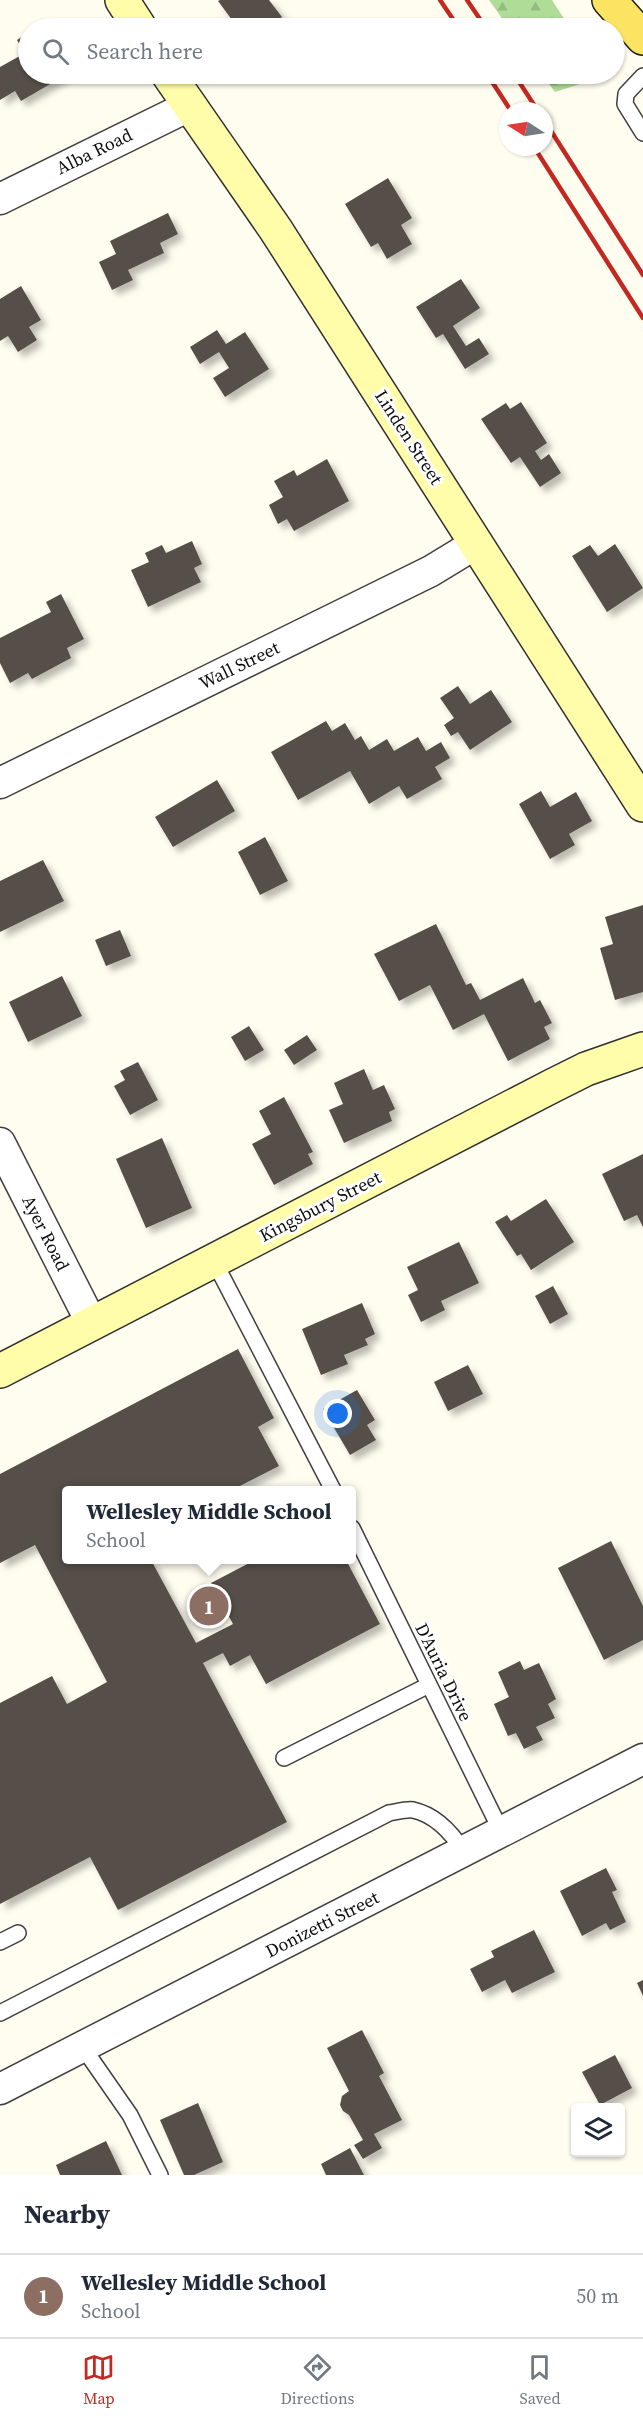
<!DOCTYPE html>
<html lang="en">
<head>
<meta charset="utf-8">
<style>
  body { margin:0; font-family:"Source Serif 4",serif; background:#f6f6f7; color:#1f2937 }
  .controls { position:absolute; right:18px; bottom:18px; display:grid; overflow:hidden; border-radius:6px; box-shadow:0 2px 4px #0004 }
  .controls button { width:54px; height:54px; display:grid; place-items:center; padding:0; border:0; border-bottom:2px solid #e0e1e3; background:#fff; color:#1f2937; font:30px sans-serif }
  .compass { position:absolute; left:499px; top:102px; width:54px; height:54px; border-radius:50%; background:#fff; box-shadow:0 2px 4px #0004; rotate:282deg }
  .you { position:absolute; left:338px; top:1414px; width:21px; height:21px; margin:-15px; border:4px solid #fff; border-radius:50%; background:#1a73e8; box-shadow:0 0 0 9px #1a73e833 }
  .badge { display:grid; place-items:center; width:39px; height:39px; border-radius:50%; background:#c22922; color:#fff; font-size:20px; font-weight:700 }
  .pin { position:absolute; translate:-50% -50%; border:3px solid #fff; box-shadow:0 2px 6px #0006 }
  .popup { position:absolute; left:62px; top:1486px; width:294px; height:78px; box-sizing:border-box; display:grid; place-content:center; border-radius:6px; background:#fff; filter:drop-shadow(0 2px 4px #0005); font-size:20px; white-space:nowrap; color:#747a83 }
  .popup b { font-size:22px; color:#1f2937 }
  .popup::after { content:''; position:absolute; left:50%; top:100%; margin-left:-12px; border:12px solid transparent; border-top-color:#fff }
  .list { margin:0; padding:0; list-style:none }
  h2 { display:flex; justify-content:space-between; align-items:center; height:78px; margin:0; padding:0 24px; font-size:26px }
  h2 small { font-size:20px; font-weight:400; color:#747a83 }
  .list li { display:grid; grid-template-columns:39px 1fr auto; gap:18px; align-items:center; box-sizing:border-box; height:84px; padding:0 24px; border-top:2px solid #e0e1e3 }
  .list b { display:block; font-size:22px; white-space:nowrap }
  .list p { margin:0; font-size:20px; white-space:nowrap; color:#747a83 }
  .list em { font-size:20px; font-style:normal; color:#747a83 }
  .icon { flex:none; width:33px; height:33px; fill:none; stroke:currentColor; stroke-width:2; stroke-linecap:round; stroke-linejoin:round }
  .map { position:relative; flex:none; width:643px; height:2175px; overflow:hidden }
  .search { position:absolute; background:#fff; box-shadow:0 2px 4px #0004; left:18px; right:18px; top:18px; height:66px; display:flex; align-items:center; gap:15px; box-sizing:border-box; padding:0 21px; border-radius:33px; color:#747a83; font-size:22px }
  .sheet { height:162px; background:#fff }
  nav { display:flex; justify-content:space-around; align-items:center; box-sizing:border-box; height:84px; border-top:2px solid #e0e1e3; background:#fff; font-size:16px; color:#747a83 }
  nav a { display:grid; justify-items:center; gap:3px }
  nav .on { color:#c22922 }
  .map>svg:first-child { display:block }
</style>
</head>
<body>
<div class="map">
<svg width="643" height="2175" viewBox="0 0 643 2175">
  <defs>
    <pattern id="forest-firs" width="22" height="20" patternUnits="userSpaceOnUse" patternTransform="scale(1.5)"><rect width="22" height="20" fill="#afdc97"/><path d="M5 1l3.5 6h-7zM16 11l3.5 6h-7z" fill="#95bc81"/></pattern>
    <filter id="shadow"><feDropShadow dx="5.5" dy="5.5" stdDeviation="3" flood-color="#0004"/></filter>
  </defs>
  <rect width="100%" height="100%" fill="#fffdef"/>
  <!-- forest -->
  <g fill="url(#forest-firs)">
    <polygon points="489,0 552,0 570,28 509,28"/>
    <polygon points="542,74 599,74 602,77 555,92"/>
  </g>
  <!-- building -->
  <g fill="#57504a" filter="url(#shadow)">
    <polygon points="220,0 269,0 282,17 266,28 238,28 218,1"/>
    <polygon points="28,33 28,74 63,74 64,76 21,101 15,91 0,100 0,67 25,53 17,40"/>
    <polygon points="388,178 412,218 401,225 412,244 387,259 378,243 371,247 345,204"/>
    <polygon points="168,213 178,234 160,243 164,253 128,270 133,280 112,290 99,262 116,254 110,241"/>
    <polygon points="461,279 480,308 453,326 466,346 479,338 489,354 465,369 443,334 436,338 416,307"/>
    <polygon points="21,286 41,320 29,327 37,340 18,352 8,336 0,341 0,299"/>
    <polygon points="217,330 226,344 245,332 269,369 225,397 213,378 229,368 219,352 200,364 190,347"/>
    <polygon points="521,402 547,443 535,451 541,460 549,454 561,473 540,487 520,457 511,463 481,419 506,403 510,409"/>
    <polygon points="327,459 349,501 294,531 287,519 278,524 269,505 283,497 274,481 294,470 297,476"/>
    <polygon points="192,541 202,564 194,568 201,582 148,607 131,570 149,562 145,553 162,545 166,553"/>
    <polygon points="615,544 643,588 607,612 572,556 590,545 598,556"/>
    <polygon points="61,594 84,639 67,648 71,658 32,679 28,673 10,683 0,663 0,638 51,612 46,602"/>
    <polygon points="458,686 470,704 491,690 512,722 470,750 458,732 451,736 444,725 454,718 440,698"/>
    <polygon points="326,721 332,731 345,723 355,740 361,736 369,750 387,739 394,751 418,737 426,751 441,742 450,758 435,767 442,779 407,799 399,786 369,804 350,771 298,800 271,752"/>
    <polygon points="217,780 235,811 173,847 155,817"/>
    <polygon points="541,791 550,807 576,792 592,821 569,834 575,845 550,859 519,804"/>
    <polygon points="265,837 288,881 260,895 238,852"/>
    <polygon points="43,860 64,901 0,932 0,881"/>
    <polygon points="643,905 643,992 615,1000 600,948 613,944 605,917"/>
    <polygon points="436,924 466,985 471,983 480,1000 523,978 535,1003 540,1000 552,1023 544,1027 550,1039 508,1061 484,1014 453,1030 430,985 399,1001 374,954"/>
    <polygon points="120,930 131,956 106,966 95,940"/>
    <polygon points="62,976 82,1016 28,1042 9,1002"/>
    <polygon points="249,1026 264,1050 245,1061 231,1037"/>
    <polygon points="307,1035 317,1050 294,1065 284,1050"/>
    <polygon points="138,1062 158,1100 130,1115 114,1086 125,1080 120,1071"/>
    <polygon points="364,1069 373,1090 384,1085 395,1109 389,1112 392,1121 344,1143 329,1110 343,1104 334,1083"/>
    <polygon points="284,1097 313,1152 308,1154 313,1164 274,1185 252,1144 271,1134 259,1111"/>
    <polygon points="162,1138 192,1208 146,1228 116,1159"/>
    <polygon points="643,1154 643,1227 637,1215 624,1221 602,1174"/>
    <polygon points="546,1199 574,1242 531,1270 521,1254 517,1256 495,1222 507,1215 511,1221"/>
    <polygon points="459,1242 479,1283 441,1301 445,1310 421,1322 408,1295 418,1290 407,1267"/>
    <polygon points="553,1286 568,1314 550,1324 535,1296"/>
    <polygon points="362,1303 375,1334 365,1339 368,1345 344,1355 348,1364 321,1375 302,1329"/>
    <polygon points="238,1349 274,1418 258,1427 279,1466 232,1490 67,1490 67,1560 151,1560 196,1643 233,1624 211,1583 255,1560 346,1560 380,1624 266,1684 250,1655 230,1666 223,1653 203,1663 287,1822 118,1910 90,1857 0,1904 0,1703 52,1676 67,1704 107,1682 35,1545 0,1563 0,1474"/>
    <polygon points="468,1365 483,1394 448,1411 434,1382"/>
    <polygon points="357,1390 375,1420 367,1425 376,1440 350,1455 323,1409"/>
    <polygon points="611,1541 643,1606 643,1640 604,1660 558,1568"/>
    <polygon points="520,1661 524,1670 539,1663 556,1699 548,1704 555,1718 536,1727 543,1740 524,1749 516,1733 508,1736 494,1704 509,1697 498,1672"/>
    <polygon points="606,1868 617,1890 612,1892 626,1922 610,1930 606,1923 582,1936 560,1891"/>
    <polygon points="534,1930 555,1972 512,1993 505,1980 482,1992 470,1969 494,1957 491,1951"/>
    <polygon points="643,1980 643,1996 637,1983"/>
    <polygon points="362,2030 384,2073 379,2076 402,2120 374,2134 382,2148 363,2159 354,2145 363,2140 349,2115 343,2111 340,2105 342,2096 349,2091 327,2048"/>
    <polygon points="615,2055 632,2088 600,2105 582,2072"/>
    <polygon points="198,2103 223,2162 194,2175 184,2175 160,2120"/>
    <polygon points="106,2141 122,2175 60,2175 56,2165"/>
    <polygon points="350,2148 364,2175 326,2175 321,2164"/>
  </g>
  <g fill="none" stroke-linecap="round" stroke-linejoin="round">
    <defs>
      <g id="lane">
        <polyline points="643,76 626,94 625,104 643,133"/>
        <polyline points="214,1261 333,1490"/>
        <polyline points="352,1528 502,1833"/>
        <polyline points="284,1758 429,1685"/>
        <polyline points="0,1942 18,1933"/>
        <path d="M 0,2013 L 389,1813 C 396,1812 406,1809 413,1810 C 436,1815 452,1833 464,1852"/>
        <polyline points="82,2046 130,2115 160,2175"/>
      </g>
      <g id="street">
        <polyline points="0,199 189,106"/>
        <polyline points="0,783 431,571 477,543"/>
        <polyline points="0,1143 92,1324"/>
        <polyline points="0,2089 643,1759"/>
      </g>
      <g id="secondary">
        <polyline points="122,0 140,28"/>
        <polyline points="168,74 276,230 643,805"/>
        <polyline points="0,1371 552,1086 586,1069 643,1049"/>
      </g>
      <polyline id="primary" points="609,0 643,38"/>
    </defs>
    <!-- lane casing -->
    <use href="#lane" stroke="#414141" stroke-width="18"/>
    <!-- street casing -->
    <use href="#street" stroke="#414141" stroke-width="33"/>
    <!-- secondary casing -->
    <use href="#secondary" stroke="#303030" stroke-width="36"/>
    <!-- primary casing -->
    <use href="#primary" stroke="#1f1f1f" stroke-width="36"/>
    <!-- lane -->
    <use href="#lane" stroke="#fff" stroke-width="15"/>
    <!-- street -->
    <use href="#street" stroke="#fff" stroke-width="30"/>
    <!-- secondary -->
    <use href="#secondary" stroke="#fffdaa" stroke-width="33"/>
    <!-- primary -->
    <use href="#primary" stroke="#fce463" stroke-width="33"/>
    <!-- rail -->
    <g stroke="#c22922" stroke-width="4.5">
      <polyline points="440,0 459,28"/>
      <polyline points="467,0 486,28"/>
      <polyline points="487,74 511,111"/>
      <polyline points="514,74 538,111"/>
      <polyline points="544,120 643,275"/>
      <polyline points="534,147 643,318"/>
    </g>
  </g>
  <g text-anchor="middle" dominant-baseline="central" stroke-width="6" stroke-linejoin="round" paint-order="stroke">
    <!-- street labels -->
    <g font-size="18" fill="#0e0e0e" stroke="#fff">
      <text transform="translate(94 151) rotate(-26)">Alba Road</text>
      <text transform="translate(409 437) rotate(57)">Linden Street</text>
      <text transform="translate(239 665) rotate(-26)">Wall Street</text>
      <text transform="translate(320 1206) rotate(-27)">Kingsbury Street</text>
      <text transform="translate(46 1233) rotate(63)">Ayer Road</text>
      <text transform="translate(444 1672) rotate(64)">D'Auria Drive</text>
      <text transform="translate(322 1924) rotate(-27)">Donizetti Street</text>
    </g>
  </g>
</svg>
<div class="controls">
<button><svg class="icon" aria-label="layers" viewBox="0 0 24 24"><path d="M12 4l9 5-9 5-9-5zM3 14l9 5 9-5"/></svg></button>
</div>
<svg class="compass" viewBox="-18 -18 36 36"><path d="M0-13l5 13h-10z" fill="#e53935"/><path d="M0 13l5-13h-10z" fill="#747a83"/></svg>
<div class="you"></div>
<div class="pin badge" style="left:209px;top:1606px;background:#8d6e63">1</div>
<div class="popup"><b>Wellesley Middle School</b>School</div>
<div class="search"><svg class="icon" aria-label="search" viewBox="0 0 24 24"><circle cx="10" cy="10" r="6"/><path d="M15 15l6 6"/></svg>Search here</div>
</div>
<section class="sheet">
<h2>Nearby<small></small></h2>
<ul class="list">
<li><span class="badge" style="background:#8d6e63">1</span><div><b>Wellesley Middle School</b><p>School</p></div><em>50 m</em></li>
</ul>
</section>
<nav>
<a class="on"><svg class="icon" aria-label="map" viewBox="0 0 24 24"><path d="M3 6l6-2 6 2 6-2v14l-6 2-6-2-6 2zM9 4v14M15 6v14"/></svg>Map</a>
<a><svg class="icon" aria-label="directions" viewBox="0 0 24 24"><path d="M12 3l9 9-9 9-9-9zM9 14v-3h6M13 9l2 2-2 2"/></svg>Directions</a>
<a><svg class="icon" aria-label="saved" viewBox="0 0 24 24"><path d="M7 4h10v16l-5-4-5 4z"/></svg>Saved</a>
</nav>
</body>
</html>
